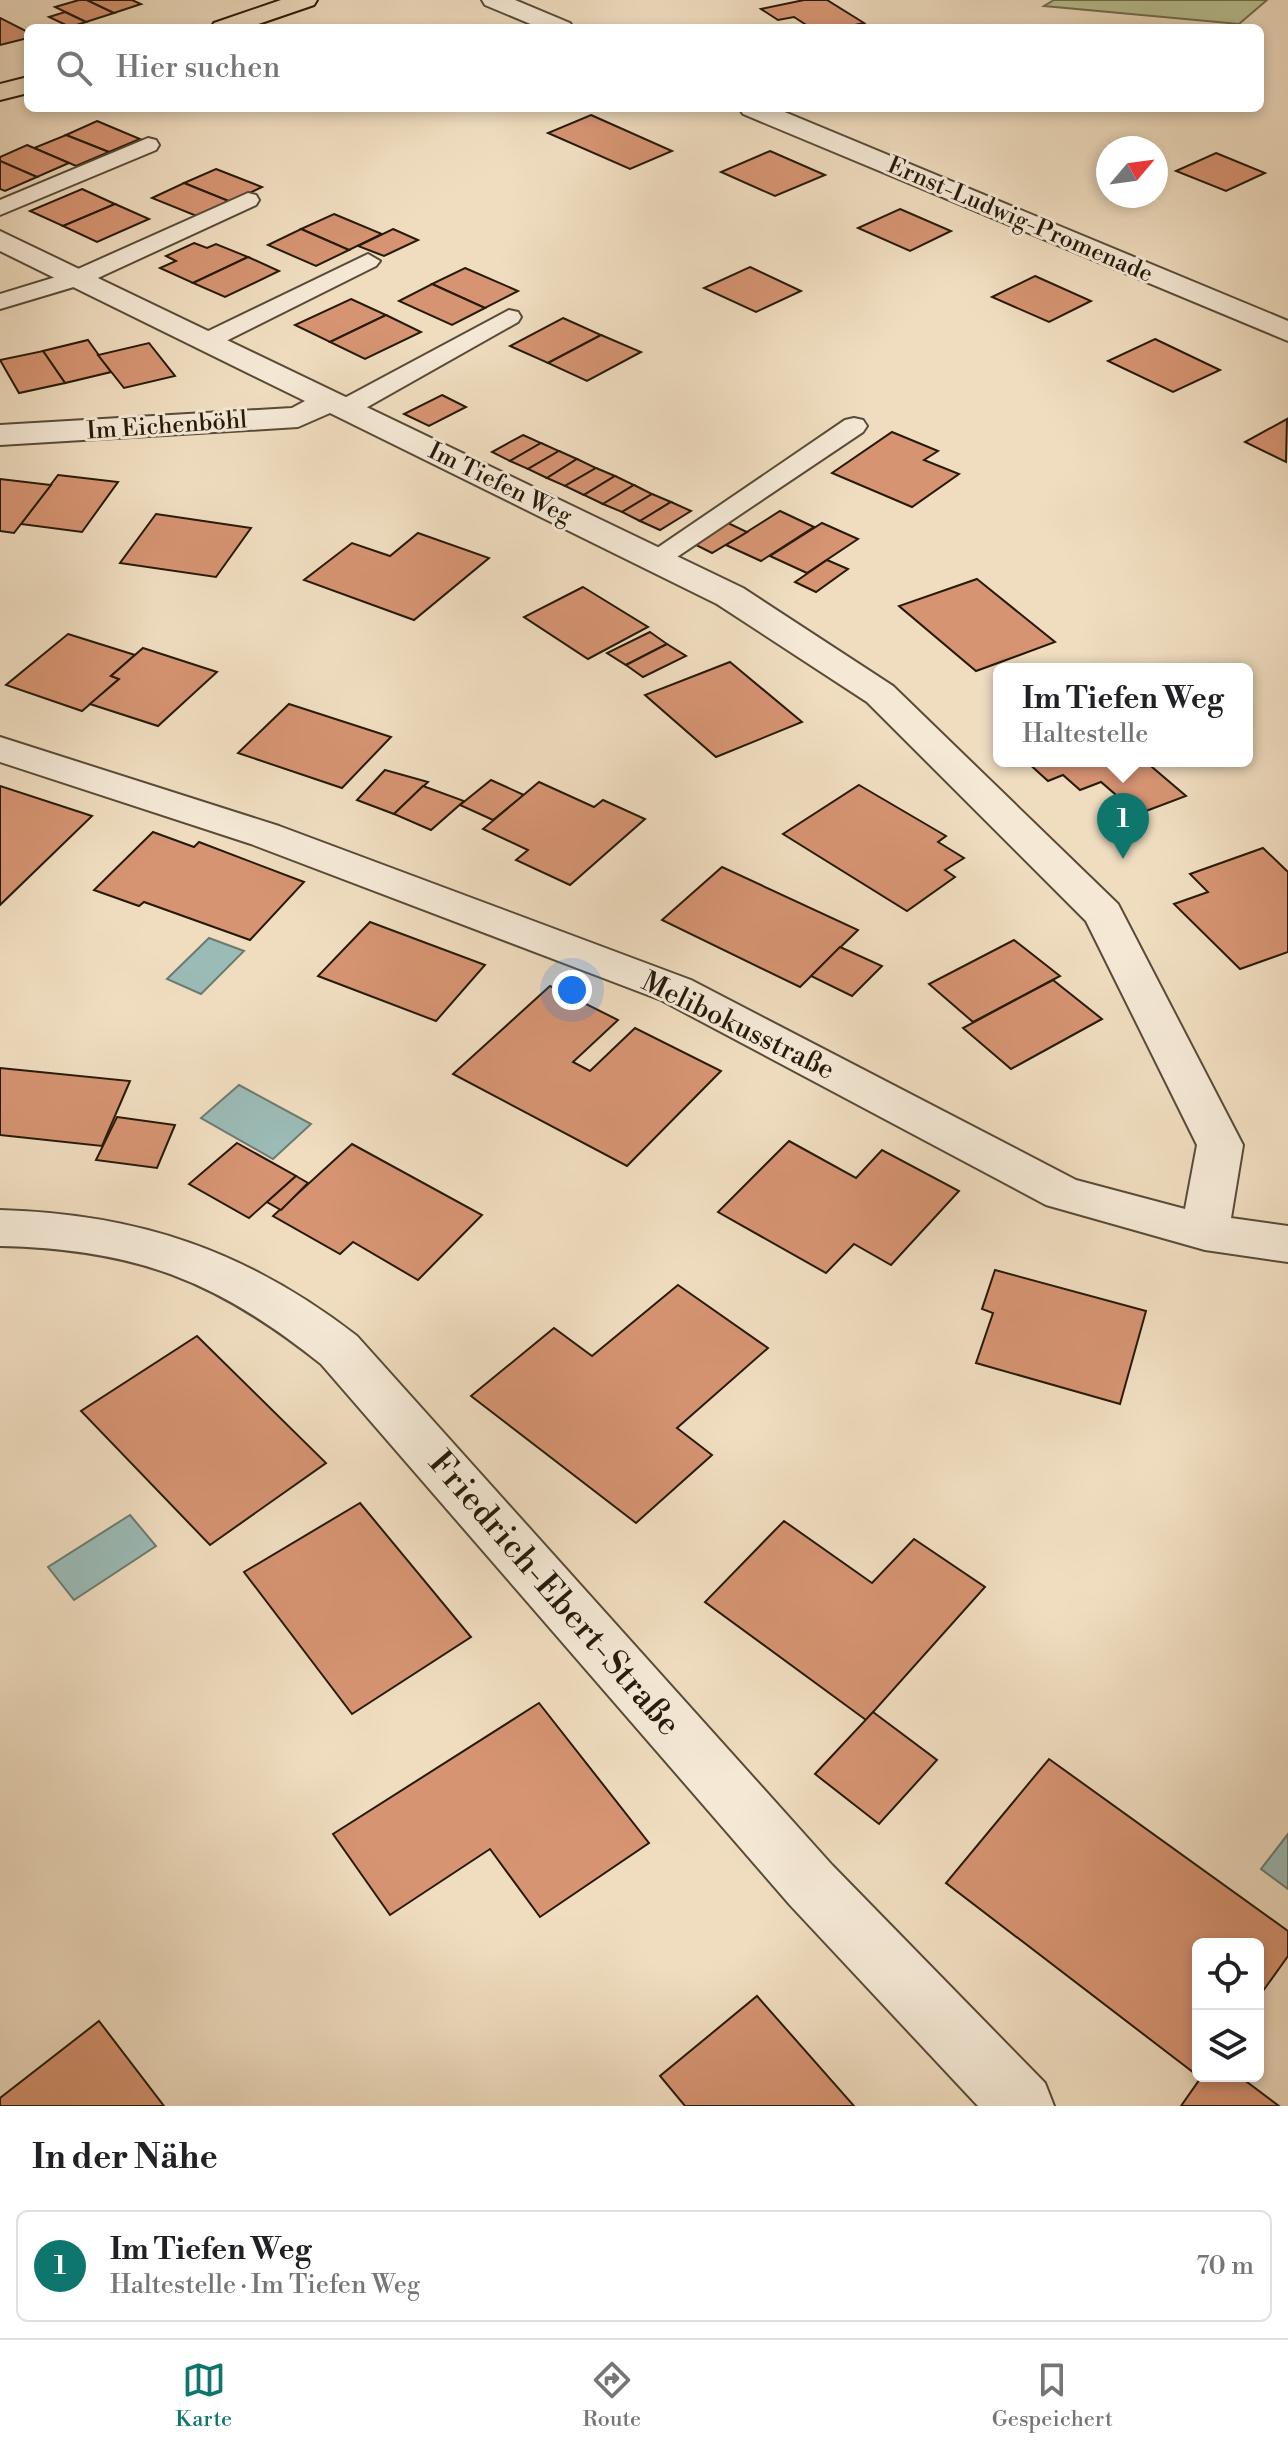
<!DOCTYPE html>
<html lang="de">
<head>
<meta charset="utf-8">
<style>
  body { margin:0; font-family:"Libre Bodoni",serif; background:#f2f2f2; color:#202124 }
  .controls { position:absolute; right:24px; bottom:24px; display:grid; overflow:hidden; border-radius:12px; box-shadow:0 4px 12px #0003 }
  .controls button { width:72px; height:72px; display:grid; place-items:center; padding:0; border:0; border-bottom:2px solid #e0e0e0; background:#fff; color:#202124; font:40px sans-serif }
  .compass { position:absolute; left:1096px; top:136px; width:72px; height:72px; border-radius:50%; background:#fff; box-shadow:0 4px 12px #0003; rotate:61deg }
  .you { position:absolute; left:572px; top:990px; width:28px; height:28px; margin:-20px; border:6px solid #fff; border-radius:50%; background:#1a73e8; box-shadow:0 0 0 12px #1a73e833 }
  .badge { display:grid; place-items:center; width:52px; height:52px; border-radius:50%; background:#0f766e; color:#fff; font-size:26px; font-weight:700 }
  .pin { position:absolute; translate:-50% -66px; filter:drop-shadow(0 2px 4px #0008) }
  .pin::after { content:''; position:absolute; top:42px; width:28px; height:24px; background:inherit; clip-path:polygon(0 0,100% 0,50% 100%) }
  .popup { position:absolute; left:993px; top:663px; width:260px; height:104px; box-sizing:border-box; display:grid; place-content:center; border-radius:12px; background:#fff; filter:drop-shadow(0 2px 6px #0005); font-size:26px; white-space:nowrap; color:#757577 }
  .popup b { font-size:30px; color:#202124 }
  .popup::after { content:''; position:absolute; left:50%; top:100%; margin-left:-16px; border:16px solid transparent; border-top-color:#fff }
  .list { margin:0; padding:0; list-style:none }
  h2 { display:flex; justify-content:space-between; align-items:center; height:104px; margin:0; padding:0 32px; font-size:34px }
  h2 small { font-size:26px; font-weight:400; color:#757577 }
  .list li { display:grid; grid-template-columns:52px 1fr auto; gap:24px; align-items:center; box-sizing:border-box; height:112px; margin:0 16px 16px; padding:0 16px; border:2px solid #e0e0e0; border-radius:12px }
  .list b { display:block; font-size:30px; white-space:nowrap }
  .list p { margin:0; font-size:26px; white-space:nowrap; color:#757577 }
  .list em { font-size:26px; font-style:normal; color:#757577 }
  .icon { flex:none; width:44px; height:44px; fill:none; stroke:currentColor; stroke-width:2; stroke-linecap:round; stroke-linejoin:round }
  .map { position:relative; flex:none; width:1288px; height:2106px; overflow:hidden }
  .search { position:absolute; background:#fff; box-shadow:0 4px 12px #0003; left:24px; right:24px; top:24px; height:88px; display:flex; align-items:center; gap:20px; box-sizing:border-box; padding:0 28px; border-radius:12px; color:#757577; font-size:30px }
  .sheet { height:232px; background:#fff }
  nav { display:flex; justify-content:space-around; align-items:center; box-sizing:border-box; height:112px; border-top:2px solid #e0e0e0; background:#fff; font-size:22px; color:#757577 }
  nav a { display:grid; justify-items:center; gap:4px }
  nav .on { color:#0f766e }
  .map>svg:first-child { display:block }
</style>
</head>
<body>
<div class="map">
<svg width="1288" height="2106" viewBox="0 0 1288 2106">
  <rect width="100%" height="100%" fill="#f0ddc0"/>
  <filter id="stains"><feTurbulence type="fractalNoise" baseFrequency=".0025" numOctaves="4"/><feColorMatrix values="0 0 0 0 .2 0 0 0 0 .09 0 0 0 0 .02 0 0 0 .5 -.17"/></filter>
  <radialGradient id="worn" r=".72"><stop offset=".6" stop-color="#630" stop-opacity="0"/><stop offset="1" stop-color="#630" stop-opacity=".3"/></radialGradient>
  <!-- green -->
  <polygon fill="#b9c193" stroke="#706e4e" stroke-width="2" points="1054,0 1267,0 1239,24 1044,6"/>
  <!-- water -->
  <g fill="#9bbbb6" stroke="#6c7b71" stroke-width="2">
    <polygon points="209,938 244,951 201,994 167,979"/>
    <polygon points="239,1085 311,1124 273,1159 201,1118"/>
    <polygon points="130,1515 156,1546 74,1600 48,1567"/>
    <polygon points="1288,1834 1288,1889 1261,1869"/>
  </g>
  <!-- building -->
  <g fill="#d69472" stroke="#261a09" stroke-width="2">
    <polygon points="79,0 87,0 114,13 86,22 55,7"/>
    <polygon points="87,0 132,0 141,4 114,13"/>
    <polygon points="804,0 827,0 864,23 841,28 811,28 794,17 778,20 761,9"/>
    <polygon points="65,12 86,22 70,27 49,17"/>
    <polygon points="0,18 28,32 28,38 0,45"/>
    <polygon points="591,115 672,151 630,169 548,133"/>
    <polygon points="97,121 140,139 109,152 66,135"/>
    <polygon points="66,135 109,152 76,166 34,148"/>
    <polygon points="27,145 69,163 37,177 0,161 0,157"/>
    <polygon points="770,151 825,175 775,196 721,172"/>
    <polygon points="1216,153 1265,173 1226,191 1176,171"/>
    <polygon points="0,161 37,177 5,191 0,189"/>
    <polygon points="216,169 262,187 231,202 184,183"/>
    <polygon points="184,183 231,202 199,217 152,198"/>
    <polygon points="82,189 115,204 63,226 30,211"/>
    <polygon points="115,204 149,219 97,242 63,226"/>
    <polygon points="900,209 951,231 910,251 858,228"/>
    <polygon points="334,214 382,234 349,250 301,229"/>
    <polygon points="301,229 349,250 316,266 268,245"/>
    <polygon points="393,229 418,240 384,256 358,246"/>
    <polygon points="194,243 207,248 216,244 248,257 193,283 160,268 176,261 166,256"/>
    <polygon points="248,257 279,271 225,297 193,283"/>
    <polygon points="750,267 801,291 756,312 704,288"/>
    <polygon points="465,268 518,291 485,308 432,284"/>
    <polygon points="1035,276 1091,301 1049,322 992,297"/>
    <polygon points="432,284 485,308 452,325 399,301"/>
    <polygon points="351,299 386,315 330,342 295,325"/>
    <polygon points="386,315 421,332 365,359 330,342"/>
    <polygon points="563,318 601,335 548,363 510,346"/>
    <polygon points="601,335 641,352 587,381 548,363"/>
    <polygon points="1155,339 1220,370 1173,392 1108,361"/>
    <polygon points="88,340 111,372 65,383 43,351"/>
    <polygon points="149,343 175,376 124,388 98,355"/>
    <polygon points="43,351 65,383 19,393 0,360"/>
    <polygon points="442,395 466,407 429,426 404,414"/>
    <polygon points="1287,419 1286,462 1245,442"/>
    <polygon points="892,432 938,451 924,460 959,474 912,507 832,473"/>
    <polygon points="523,435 541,443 510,461 492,452"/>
    <polygon points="541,443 559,451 528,469 510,461"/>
    <polygon points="559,451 577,459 547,478 528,469"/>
    <polygon points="577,459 596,468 565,486 547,478"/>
    <polygon points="596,468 615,476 584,495 565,486"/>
    <polygon points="58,475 118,482 82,532 21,524"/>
    <polygon points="615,476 634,485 603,504 584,495"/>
    <polygon points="0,479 51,485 14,533 0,531"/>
    <polygon points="634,485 652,494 622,512 603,504"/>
    <polygon points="652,494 671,502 640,521 622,512"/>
    <polygon points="671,502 691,511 660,530 640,521"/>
    <polygon points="780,511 814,527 761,561 726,545"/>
    <polygon points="156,514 251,528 216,577 120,563"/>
    <polygon points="728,523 747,532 712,553 694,544"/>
    <polygon points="822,523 858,539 807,573 770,556"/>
    <polygon points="418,533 489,558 414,620 304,580 352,543 390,556"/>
    <polygon points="827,560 848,569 816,592 795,582"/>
    <polygon points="977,579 1055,642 976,671 899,606"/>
    <polygon points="583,587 648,627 588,659 524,617"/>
    <polygon points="650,632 667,644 626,665 607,653"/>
    <polygon points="68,634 135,655 111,676 119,679 82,711 6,685"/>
    <polygon points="667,644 686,656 643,677 626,665"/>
    <polygon points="143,648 217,672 158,726 90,704 119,679 111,676"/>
    <polygon points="730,662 802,722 716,757 645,695"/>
    <polygon points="289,704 391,737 342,788 238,753"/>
    <polygon points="1026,761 1145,761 1186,796 1138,814 1101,782 1080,790 1063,775 1048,781"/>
    <polygon points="385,770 428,782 394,814 357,800"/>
    <polygon points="491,780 524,795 493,820 460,805"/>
    <polygon points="539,782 594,807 603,800 645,819 570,885 516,860 528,850 483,829"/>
    <polygon points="859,785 946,836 938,842 964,858 945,870 955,877 907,911 783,834"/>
    <polygon points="0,786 92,816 0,905"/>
    <polygon points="423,786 464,801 431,830 394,814"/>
    <polygon points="153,832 194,847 199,842 304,882 250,940 144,902 139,906 94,890"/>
    <polygon points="1263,848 1288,872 1288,952 1240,969 1174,904 1208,892 1190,874"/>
    <polygon points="722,867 858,930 800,987 662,920"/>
    <polygon points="370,922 485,965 436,1021 318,976"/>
    <polygon points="1014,940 1060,976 973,1022 929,984"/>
    <polygon points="840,947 882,966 852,996 811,976"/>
    <polygon points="1053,980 1102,1019 1011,1069 963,1028"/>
    <polygon points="550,986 618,1020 573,1062 590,1071 635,1028 721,1071 627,1166 453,1074"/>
    <polygon points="0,1068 130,1081 102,1146 0,1135"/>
    <polygon points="117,1117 175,1125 157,1168 96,1160"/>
    <polygon points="789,1141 856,1178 882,1150 959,1191 891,1265 854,1244 826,1273 718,1212"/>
    <polygon points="237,1143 296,1176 249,1218 189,1184"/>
    <polygon points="352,1144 482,1215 418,1280 353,1242 340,1254 273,1216"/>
    <polygon points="296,1176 308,1183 281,1210 267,1202"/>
    <polygon points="995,1270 1146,1311 1120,1404 976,1363 993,1313 982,1309"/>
    <polygon points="678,1285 768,1348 677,1428 712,1455 636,1523 471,1396 554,1328 592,1356"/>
    <polygon points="197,1336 326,1463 210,1545 81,1411"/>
    <polygon points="360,1503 471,1637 352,1714 244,1572"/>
    <polygon points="784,1521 872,1583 914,1539 985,1587 866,1720 705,1602"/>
    <polygon points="539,1703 649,1843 540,1917 490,1849 390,1915 333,1834"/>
    <polygon points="873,1712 937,1760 879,1824 815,1774"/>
    <polygon points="1049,1759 1288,1931 1288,1956 1258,1998 1258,1944 1198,1944 1198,2076 946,1883"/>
    <polygon points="757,1996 854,2106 685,2106 660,2076"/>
    <polygon points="99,2021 164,2106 0,2106 0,2098"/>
    <polygon points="1202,2076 1239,2076 1279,2106 1181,2106"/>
  </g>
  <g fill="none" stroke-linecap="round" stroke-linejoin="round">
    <defs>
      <g id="lane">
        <polygon points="148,138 156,140 159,145 156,150 0,215 0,200"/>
        <polygon points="248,193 256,195 259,200 256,205 87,283 0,309 0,294 69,273"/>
        <polygon points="368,254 380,261 376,266 218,345 200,345 196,340 200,335"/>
        <polygon points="509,310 518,312 521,317 518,322 355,414 346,416 333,408 337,402"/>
        <polygon points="854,418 863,420 867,426 863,432 665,565 645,565 641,559 845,420"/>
      </g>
      <g id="street">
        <polygon points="482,0 515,0 570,23 573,28 540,28 485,5"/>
        <polygon points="739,108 775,108 1288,321 1288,341 743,114"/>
        <polygon points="0,231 743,588 893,686 1118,904 1243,1145 1231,1218 1288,1226 1288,1262 1205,1250 1046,1205 661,1000 251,844 0,762 0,737 279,826 691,980 1076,1180 1185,1209 1197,1145 1086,921 867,702 717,604 330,413 298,427 0,445 0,425 292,408 305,401 0,251"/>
        <path d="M 0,1210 C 139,1214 247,1251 357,1336 L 832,1865 L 1045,2083 L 1054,2106 L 978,2106 L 790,1905 L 321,1364 C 216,1280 135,1249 0,1246 Z"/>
      </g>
      <g id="primary">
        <polygon points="281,0 317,0 314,5 247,28 211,28 214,23"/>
        <polygon points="28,77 28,93 0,100 0,84"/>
      </g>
    </defs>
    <!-- lane casing -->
    <use href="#lane" stroke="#584b37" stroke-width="4"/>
    <!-- street casing -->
    <use href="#street" stroke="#584b37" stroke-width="4"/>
    <!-- primary casing -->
    <use href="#primary" stroke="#261a09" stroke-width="4"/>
    <!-- lane -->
    <use href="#lane" fill="#f5e9d6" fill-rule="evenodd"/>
    <!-- street -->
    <use href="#street" fill="#f5e9d6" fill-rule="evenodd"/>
    <!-- primary -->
    <use href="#primary" fill="#f0ddc0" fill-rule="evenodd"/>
  </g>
  <g text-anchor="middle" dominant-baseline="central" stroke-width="6" stroke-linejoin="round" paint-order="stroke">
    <!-- far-street labels -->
    <g font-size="24" fill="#261a09" stroke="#f5e9d6">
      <text transform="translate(1020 220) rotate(23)">Ernst-Ludwig-Promenade</text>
      <text transform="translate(167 426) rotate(-4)">Im Eichenböhl</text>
      <text transform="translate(500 484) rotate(26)">Im Tiefen Weg</text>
    </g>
    <!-- street labels -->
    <g font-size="28" fill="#261a09" stroke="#f5e9d6">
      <text transform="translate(738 1026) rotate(26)">Melibokusstraße</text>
    </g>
    <!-- near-street labels -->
    <g font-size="34" fill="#261a09" stroke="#f5e9d6">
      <text transform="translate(554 1594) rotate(49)">Friedrich-Ebert-Straße</text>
    </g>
  </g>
  <rect width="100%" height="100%" filter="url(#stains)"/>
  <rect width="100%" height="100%" fill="url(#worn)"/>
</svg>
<div class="controls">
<button><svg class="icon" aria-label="locate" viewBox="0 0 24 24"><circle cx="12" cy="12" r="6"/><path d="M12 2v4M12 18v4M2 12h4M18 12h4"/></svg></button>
<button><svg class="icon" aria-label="layers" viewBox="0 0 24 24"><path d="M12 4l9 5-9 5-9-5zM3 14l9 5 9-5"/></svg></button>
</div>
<svg class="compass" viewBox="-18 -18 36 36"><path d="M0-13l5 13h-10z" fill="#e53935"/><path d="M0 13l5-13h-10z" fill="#757577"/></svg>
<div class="you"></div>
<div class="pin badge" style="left:1123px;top:859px">1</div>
<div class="popup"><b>Im Tiefen Weg</b>Haltestelle</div>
<div class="search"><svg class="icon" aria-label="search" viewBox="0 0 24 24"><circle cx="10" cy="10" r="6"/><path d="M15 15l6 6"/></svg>Hier suchen</div>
</div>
<section class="sheet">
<h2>In der Nähe<small></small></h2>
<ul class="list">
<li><span class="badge">1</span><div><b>Im Tiefen Weg</b><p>Haltestelle · Im Tiefen Weg</p></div><em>70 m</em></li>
</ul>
</section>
<nav>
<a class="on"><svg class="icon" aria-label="map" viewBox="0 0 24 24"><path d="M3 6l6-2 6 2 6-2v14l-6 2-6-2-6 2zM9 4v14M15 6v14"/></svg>Karte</a>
<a><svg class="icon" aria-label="directions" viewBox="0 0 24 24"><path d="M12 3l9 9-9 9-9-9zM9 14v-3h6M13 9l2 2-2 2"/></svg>Route</a>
<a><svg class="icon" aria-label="saved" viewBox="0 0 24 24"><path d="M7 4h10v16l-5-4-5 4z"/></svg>Gespeichert</a>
</nav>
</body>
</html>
